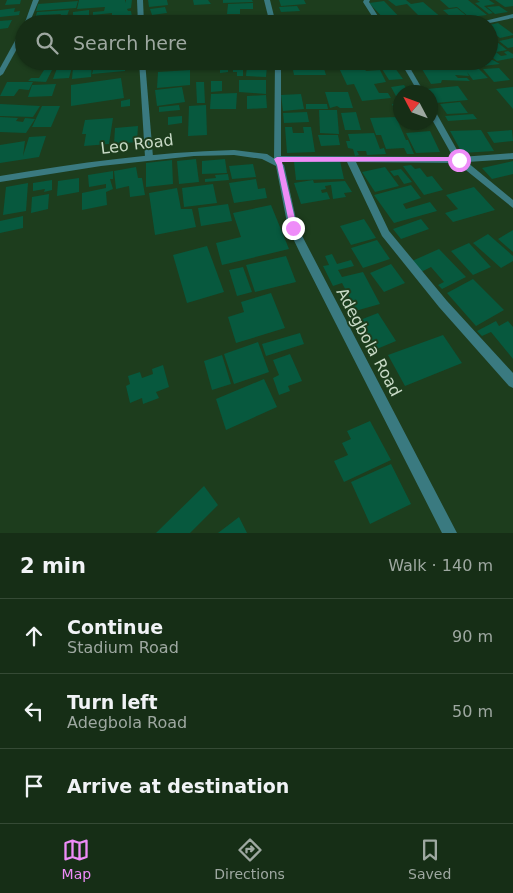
<!DOCTYPE html>
<html lang="en">
<head>
<meta charset="utf-8">
<style>
  body { margin:0; font-family:"DejaVu Sans",sans-serif; background:#233a23; color:#f1f3f6 }
  .compass { position:absolute; left:393px; top:85px; width:45px; height:45px; border-radius:50%; background:#162e16; box-shadow:0 1px 4px #0004; rotate:311deg }
  .stop { position:absolute; width:15px; height:15px; margin:-11px; border:4px solid #ee8cf8; border-radius:50%; background:#fff }
  .stop.end { background:#ee8cf8; border-color:#fff; box-shadow:0 1px 5px #0008 }
  .list { margin:0; padding:0; list-style:none }
  h2 { display:flex; justify-content:space-between; align-items:center; height:65px; margin:0; padding:0 20px; font-size:21px }
  h2 small { font-size:16px; font-weight:400; color:#9ea8a1 }
  .list li { display:grid; grid-template-columns:32px 1fr auto; gap:15px; align-items:center; box-sizing:border-box; height:75px; padding:0 20px; border-top:1px solid #354a35 }
  .list b { display:block; font-size:19px; white-space:nowrap }
  .list p { margin:0; font-size:16px; white-space:nowrap; color:#9ea8a1 }
  .list em { font-size:16px; font-style:normal; color:#9ea8a1 }
  .icon { flex:none; width:28px; height:28px; fill:none; stroke:currentColor; stroke-width:2; stroke-linecap:round; stroke-linejoin:round }
  .map { position:relative; flex:none; width:513px; height:533px; overflow:hidden }
  .search { position:absolute; background:#162e16; box-shadow:0 1px 4px #0004; left:15px; right:15px; top:15px; height:55px; display:flex; align-items:center; gap:12px; box-sizing:border-box; padding:0 18px; border-radius:28px; color:#9ea8a1; font-size:19px }
  .sheet { height:290px; background:#162e16 }
  nav { display:flex; justify-content:space-around; align-items:center; box-sizing:border-box; height:70px; border-top:1px solid #354a35; background:#162e16; font-size:14px; color:#9ea8a1 }
  nav a { display:grid; justify-items:center; gap:2px }
  nav .on { color:#ee8cf8 }
  .map>svg:first-child { display:block }
</style>
</head>
<body>
<div class="map">
<svg width="513" height="533" viewBox="0 0 513 533">
  <rect width="100%" height="100%" fill="#1d3d1d"/>
  <!-- building -->
  <g fill="#07593e">
    <polygon points="7,0 21,0 20,4 5,5"/>
    <polygon points="79,0 125,0 125,3 126,0 132,0 131,8 127,9 128,11 131,11 132,17 112,18 112,13 93,15 93,12 104,11 105,7 77,9"/>
    <polygon points="148,0 167,0 168,5 149,7"/>
    <polygon points="193,0 208,0 211,4 194,5"/>
    <polygon points="223,0 252,0 253,2 223,3"/>
    <polygon points="279,0 304,0 306,4 281,6"/>
    <polygon points="388,0 406,0 411,4 423,2 443,19 425,22 407,4 396,6"/>
    <polygon points="440,0 468,0 487,15 469,17 457,7 449,8"/>
    <polygon points="477,0 489,0 495,4 484,6 493,13 489,14 475,3 480,2"/>
    <polygon points="495,0 513,0 513,6 505,7"/>
    <polygon points="78,1 76,8 36,11 38,4"/>
    <polygon points="384,1 403,21 388,23 369,3"/>
    <polygon points="253,3 253,9 240,9 240,14 227,14 228,4"/>
    <polygon points="297,6 300,11 281,12 279,7"/>
    <polygon points="499,6 508,12 495,14 487,7"/>
    <polygon points="165,7 167,13 152,15 150,9"/>
    <polygon points="15,8 14,12 20,11 19,15 0,17 0,10"/>
    <polygon points="457,8 468,17 453,19 443,10"/>
    <polygon points="69,10 67,16 60,16 61,14 43,15 41,18 35,19 37,12"/>
    <polygon points="89,10 89,15 73,17 73,12"/>
    <polygon points="172,16 172,24 153,24 154,18"/>
    <polygon points="241,16 242,24 218,24 218,17"/>
    <polygon points="313,16 316,24 283,24 281,18"/>
    <rect x="181" y="18" width="14" height="6"/>
    <polygon points="66,19 64,22 37,23 38,20"/>
    <polygon points="12,20 8,28 0,29 0,21"/>
    <polygon points="498,23 513,34 513,35 500,38 489,30 489,25"/>
    <polygon points="513,38 513,47 508,48 499,41"/>
    <polygon points="497,42 507,50 496,52 501,56 507,55 504,52 508,51 513,54 513,58 497,61 489,55 493,53 489,50 489,43"/>
    <polygon points="489,58 500,64 483,66 479,61 489,61"/>
    <polygon points="126,61 125,71 92,74 93,70 100,69 100,62"/>
    <polygon points="163,61 184,61 183,66 162,66"/>
    <polygon points="339,61 360,61 362,65 341,66"/>
    <polygon points="233,62 246,62 246,68 243,68 243,76 237,76 237,72 233,72"/>
    <polygon points="220,63 228,63 228,72 220,73"/>
    <polygon points="92,65 91,77 72,79 73,67"/>
    <polygon points="247,65 267,66 266,77 246,76"/>
    <polygon points="292,65 323,65 326,75 294,75"/>
    <polygon points="363,66 366,71 380,70 386,82 374,84 379,93 388,93 391,98 362,101 354,84 347,85 339,68"/>
    <polygon points="72,67 69,78 53,79 57,68"/>
    <polygon points="463,67 465,70 479,69 488,78 473,80 467,72 469,76 455,75 458,78 467,78 470,81 442,80 441,83 431,84 422,69"/>
    <polygon points="395,68 403,79 389,80 382,69"/>
    <polygon points="499,68 510,80 494,82 483,69"/>
    <polygon points="44,70 52,70 46,82 28,81 31,78 39,78"/>
    <polygon points="190,70 190,85 157,88 158,72"/>
    <polygon points="121,78 124,98 71,106 71,85"/>
    <polygon points="239,80 266,80 266,94 239,92"/>
    <polygon points="211,81 222,81 222,91 211,92"/>
    <polygon points="7,82 33,82 29,90 19,89 14,96 0,96"/>
    <polygon points="196,82 204,82 205,103 197,103"/>
    <polygon points="56,84 52,96 28,97 32,85"/>
    <polygon points="404,85 409,92 400,92 400,97 397,98 391,87"/>
    <polygon points="458,86 468,100 436,103 427,89"/>
    <polygon points="182,87 185,102 157,106 155,90"/>
    <polygon points="513,87 513,109 496,89"/>
    <polygon points="325,92 348,92 353,108 340,108 337,106 330,108"/>
    <polygon points="237,93 236,109 210,109 211,94"/>
    <polygon points="301,94 304,109 283,111 281,95"/>
    <polygon points="266,95 267,108 247,109 247,96"/>
    <polygon points="130,99 130,106 121,107 121,101"/>
    <polygon points="460,102 468,113 447,114 440,104"/>
    <polygon points="400,103 400,122 392,104"/>
    <polygon points="0,104 40,106 33,117 0,116"/>
    <polygon points="306,104 327,104 328,109 306,109"/>
    <polygon points="179,105 180,110 159,112 159,107"/>
    <polygon points="206,105 207,135 188,136 189,106"/>
    <polygon points="42,106 60,106 51,127 32,127"/>
    <polygon points="319,110 337,110 339,134 320,133"/>
    <polygon points="307,112 309,122 284,123 283,113"/>
    <polygon points="356,112 361,130 345,130 341,113"/>
    <polygon points="473,114 477,119 448,121 445,116"/>
    <polygon points="182,116 182,123 168,125 168,117"/>
    <polygon points="0,117 18,118 16,121 23,122 25,118 35,119 26,133 0,132"/>
    <polygon points="396,117 406,140 408,140 414,154 407,154 404,148 386,149 381,135 376,135 370,118"/>
    <polygon points="113,118 109,144 84,146 86,134 82,134 85,120"/>
    <polygon points="138,126 137,142 114,144 115,128"/>
    <polygon points="285,127 292,127 293,133 304,133 303,127 311,127 315,152 287,153"/>
    <polygon points="481,130 494,151 462,153 450,131"/>
    <polygon points="512,130 513,141 494,143 487,132"/>
    <polygon points="430,131 440,152 416,153 406,133"/>
    <polygon points="374,133 380,149 384,148 386,154 367,155 366,151 357,151 359,155 355,156 353,149 348,148 346,141 350,141 348,134"/>
    <polygon points="318,135 338,135 340,145 321,146"/>
    <polygon points="46,136 39,157 0,163 0,145 25,141 23,156 29,137"/>
    <polygon points="196,159 199,182 179,184 177,161"/>
    <polygon points="225,159 227,173 202,174 202,161"/>
    <polygon points="172,160 173,184 146,187 146,163"/>
    <polygon points="340,161 344,179 296,180 294,162"/>
    <polygon points="513,161 513,174 492,179 482,168"/>
    <polygon points="253,164 256,177 232,179 229,166"/>
    <polygon points="411,165 415,169 420,168 427,177 432,176 443,190 424,195 403,166"/>
    <polygon points="136,167 138,178 142,178 145,195 130,197 129,186 116,189 114,171"/>
    <polygon points="385,167 399,186 375,192 362,172"/>
    <polygon points="401,169 412,182 404,184 398,175 394,176 390,171"/>
    <polygon points="113,171 113,179 110,179 113,189 106,192 107,205 82,210 82,193 106,188 106,184 89,187 88,175"/>
    <polygon points="228,174 229,180 205,182 205,179 216,178 215,175"/>
    <polygon points="79,178 79,192 57,196 58,181"/>
    <polygon points="256,179 258,189 265,188 267,198 234,203 229,183"/>
    <polygon points="52,180 52,190 44,192 45,189 33,191 33,183"/>
    <polygon points="313,180 314,183 345,181 352,192 344,193 346,197 333,199 331,185 325,186 326,189 321,190 322,193 327,192 330,199 301,204 294,183"/>
    <polygon points="28,183 26,211 3,215 6,187"/>
    <polygon points="213,184 217,203 184,207 182,188"/>
    <polygon points="411,185 421,198 403,204 406,209 430,202 437,211 394,223 374,195"/>
    <polygon points="474,187 495,210 453,222 445,213 458,209 446,195"/>
    <polygon points="177,188 181,209 192,209 196,227 155,235 149,193"/>
    <polygon points="49,194 48,209 31,213 32,197"/>
    <polygon points="228,204 232,221 201,226 198,208"/>
    <polygon points="271,205 289,249 222,265 216,243 241,237 233,213"/>
    <polygon points="23,216 23,228 0,233 0,221"/>
    <polygon points="364,219 376,238 351,245 340,226"/>
    <polygon points="421,219 429,229 401,239 393,229"/>
    <polygon points="513,230 513,252 498,239"/>
    <polygon points="488,234 513,256 513,261 501,268 473,243"/>
    <polygon points="377,240 390,259 363,268 351,248"/>
    <polygon points="469,243 491,267 473,275 451,251"/>
    <polygon points="207,246 224,292 187,303 173,255"/>
    <polygon points="439,249 466,277 442,289 438,285 444,282 431,267 421,272 412,261"/>
    <polygon points="332,254 337,264 351,260 354,266 338,270 342,277 363,272 380,304 348,313 344,304 352,302 342,283 333,286 323,266 329,265 325,256"/>
    <polygon points="286,256 296,282 255,292 246,265"/>
    <polygon points="391,264 405,283 384,292 370,273"/>
    <polygon points="243,267 252,292 237,296 229,270"/>
    <polygon points="473,279 504,310 476,326 447,293"/>
    <polygon points="271,293 285,328 236,343 228,317 244,312 241,302"/>
    <polygon points="378,313 396,341 372,351 355,322"/>
    <polygon points="496,321 499,326 508,321 513,327 513,359 491,332 482,336 477,331"/>
    <polygon points="300,333 304,344 266,356 262,344"/>
    <polygon points="443,335 462,363 405,386 388,355"/>
    <polygon points="258,342 269,372 234,384 224,354"/>
    <polygon points="290,354 302,381 288,386 290,391 279,395 273,378 279,375 273,360"/>
    <polygon points="222,355 231,384 212,390 204,361"/>
    <polygon points="163,365 169,387 156,392 159,398 143,404 142,398 130,403 126,386 130,384 128,376 140,372 142,378 153,374 152,369"/>
    <polygon points="264,379 277,407 226,430 216,399"/>
    <polygon points="370,421 391,460 344,482 334,461 348,455 342,443 351,439 347,431"/>
    <polygon points="391,464 411,504 370,524 351,482"/>
    <polygon points="204,486 218,505 190,533 156,533"/>
    <polygon points="239,517 247,533 218,533"/>
  </g>
  <g fill="none" stroke-linecap="round" stroke-linejoin="round">
    <!-- minor -->
    <g fill="#3a7a80" fill-rule="evenodd">
      <polygon points="33,0 39,0 29,24 24,25"/>
      <polygon points="137,0 143,0 144,24 138,24"/>
      <polygon points="264,0 270,0 276,24 270,24"/>
      <polygon points="364,0 370,0 369,2 383,24 377,24 363,2"/>
      <polygon points="513,14 513,18 485,24 472,24"/>
      <polygon points="24,28 24,36 3,74 0,76 0,68 21,30"/>
      <polygon points="139,61 145,61 153,157 149,160 145,157"/>
      <polygon points="275,61 281,61 281,156 453,157 430,116 430,107 434,109 461,157 513,153 513,159 467,162 513,200 513,208 457,163 356,162 389,231 447,301 513,373 513,388 509,386 439,307 382,236 347,162 274,161"/>
      <polygon points="400,61 406,61 424,92 418,92"/>
    </g>
    <!-- tertiary -->
    <path fill="#3a7a80" fill-rule="evenodd" d="M 234,150 L 267,154 L 284,165 L 298,228 L 457,533 L 442,533 L 301,255 L 288,228 L 276,166 L 262,159 L 234,155 L 194,156 L 101,166 L 0,182 L 0,176 C 78,163 155,152 234,150 Z"/>
  </g>
  <!-- route -->
  <polygon fill="#ee8cf8" points="459,157 461,161 282,162 297,228 293,231 290,228 277,165 274,159 277,157"/>
  <g text-anchor="middle" dominant-baseline="central" stroke-width="4" stroke-linejoin="round" paint-order="stroke">
    <!-- street labels -->
    <g font-size="16" fill="#c8dac6" stroke="#1d3d1d">
      <text transform="translate(137 144) rotate(-7)">Leo Road</text>
      <text transform="translate(369 342) rotate(62)">Adegbola Road</text>
    </g>
  </g>
</svg>
<svg class="compass" viewBox="-18 -18 36 36"><path d="M0-13l5 13h-10z" fill="#e53935"/><path d="M0 13l5-13h-10z" fill="#9ea8a1"/></svg>
<div class="stop" style="left:459px;top:160px"></div>
<div class="stop end" style="left:293px;top:228px"></div>
<div class="search"><svg class="icon" aria-label="search" viewBox="0 0 24 24"><circle cx="10" cy="10" r="6"/><path d="M15 15l6 6"/></svg>Search here</div>
</div>
<section class="sheet">
<h2>2 min<small>Walk · 140 m</small></h2>
<ul class="list">
<li><svg class="icon" aria-label="ahead" viewBox="0 0 24 24"><path d="M12 20V5M6 11l6-6 6 6"/></svg><div><b>Continue</b><p>Stadium Road</p></div><em>90 m</em></li>
<li><svg class="icon" aria-label="left" viewBox="0 0 24 24"><path d="M17 20v-9H6M10 6l-5 5 5 5"/></svg><div><b>Turn left</b><p>Adegbola Road</p></div><em>50 m</em></li>
<li><svg class="icon" aria-label="arrive" viewBox="0 0 24 24"><path d="M6 21V4h12l-3 4 3 4H6"/></svg><div><b>Arrive at destination</b></div></li>
</ul>
</section>
<nav>
<a class="on"><svg class="icon" aria-label="map" viewBox="0 0 24 24"><path d="M3 6l6-2 6 2 6-2v14l-6 2-6-2-6 2zM9 4v14M15 6v14"/></svg>Map</a>
<a><svg class="icon" aria-label="directions" viewBox="0 0 24 24"><path d="M12 3l9 9-9 9-9-9zM9 14v-3h6M13 9l2 2-2 2"/></svg>Directions</a>
<a><svg class="icon" aria-label="saved" viewBox="0 0 24 24"><path d="M7 4h10v16l-5-4-5 4z"/></svg>Saved</a>
</nav>
</body>
</html>
